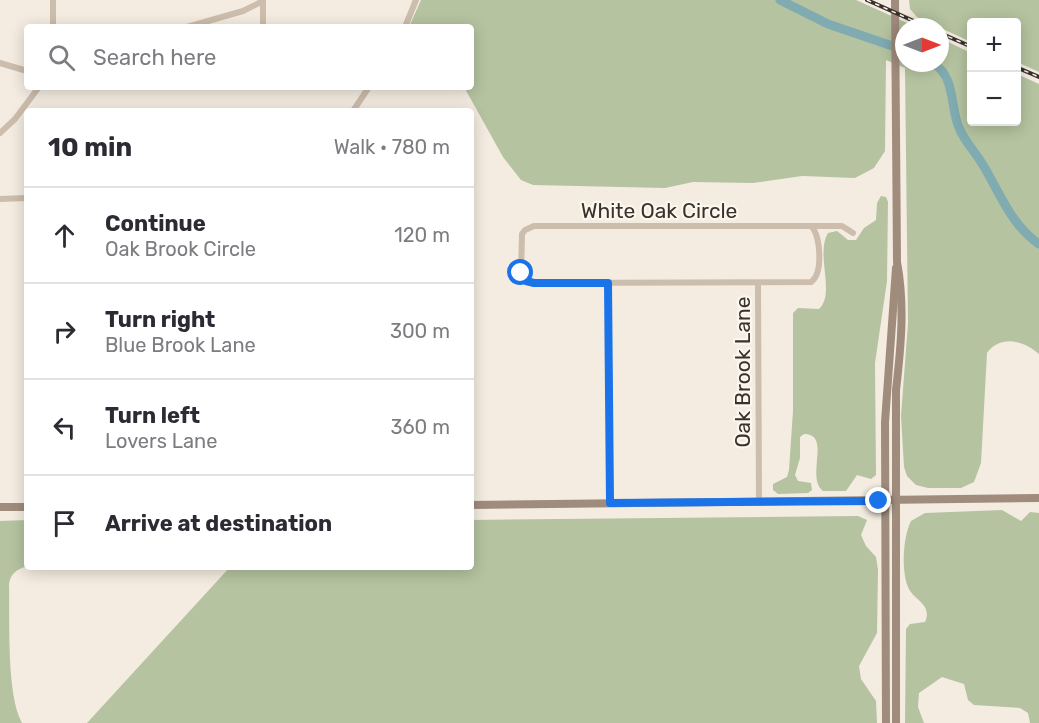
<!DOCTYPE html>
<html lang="en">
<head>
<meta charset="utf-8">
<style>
  body { margin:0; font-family:Rubik,sans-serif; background:#f7f7f7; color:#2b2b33 }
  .controls { position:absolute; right:18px; top:18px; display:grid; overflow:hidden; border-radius:6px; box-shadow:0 3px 15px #0003 }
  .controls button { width:54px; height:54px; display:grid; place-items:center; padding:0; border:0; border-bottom:2px solid #e1e1e2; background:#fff; color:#2b2b33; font:30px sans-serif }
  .compass { position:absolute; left:895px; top:18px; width:54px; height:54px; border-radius:50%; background:#fff; box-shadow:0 3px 15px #0003; rotate:90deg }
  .stop { position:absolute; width:18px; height:18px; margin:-14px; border:4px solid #1a73e8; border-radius:50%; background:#fff }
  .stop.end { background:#1a73e8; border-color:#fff; box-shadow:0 2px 6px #0008 }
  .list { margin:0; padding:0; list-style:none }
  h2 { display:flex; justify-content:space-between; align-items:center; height:78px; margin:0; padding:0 24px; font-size:26px }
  h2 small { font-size:20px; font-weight:400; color:#7c7c81 }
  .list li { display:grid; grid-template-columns:39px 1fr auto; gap:18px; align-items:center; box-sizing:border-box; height:96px; padding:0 24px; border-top:2px solid #e1e1e2 }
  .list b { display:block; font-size:22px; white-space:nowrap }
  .list p { margin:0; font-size:20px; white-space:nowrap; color:#7c7c81 }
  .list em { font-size:20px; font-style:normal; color:#7c7c81 }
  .icon { flex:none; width:33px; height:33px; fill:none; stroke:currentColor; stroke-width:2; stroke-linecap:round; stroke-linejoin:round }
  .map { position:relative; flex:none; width:1039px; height:723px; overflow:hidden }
  .search { position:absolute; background:#fff; box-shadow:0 3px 15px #0003; left:24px; top:24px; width:450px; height:66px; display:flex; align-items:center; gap:15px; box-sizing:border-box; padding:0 21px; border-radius:6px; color:#7c7c81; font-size:22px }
  .panel { position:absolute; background:#fff; box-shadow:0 3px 15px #0003; left:24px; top:108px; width:450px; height:462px; border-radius:6px }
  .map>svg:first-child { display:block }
</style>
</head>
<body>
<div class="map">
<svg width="1039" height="723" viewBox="0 0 1039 723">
  <rect width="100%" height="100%" fill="#f4ece1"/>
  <!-- green -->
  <g fill="#b5c3a0">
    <path d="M 421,0 L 856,0 L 916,27 L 904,27 L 904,63 L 940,63 L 940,38 L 971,53 L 972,122 L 1016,122 L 1017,74 L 1039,84 L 1039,354 C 1024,341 1001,334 987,353 L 981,463 L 974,482 L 961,488 L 928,488 L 916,485 L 907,476 L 904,467 L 901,416 L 908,323 L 905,68 L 886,60 L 885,151 L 874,168 L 855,178 L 802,176 L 753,183 L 693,182 L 665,188 L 533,185 L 521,180 L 503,157 L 464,87 L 471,87 L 471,27 L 409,27 Z"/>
    <polygon points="909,0 1039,0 1039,72 1017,62 1016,22 972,22 971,42 917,17 910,9"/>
    <path d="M 881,196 L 886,197 L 888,202 L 887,281 L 875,363 L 876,475 L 871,479 L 857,475 L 846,491 L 823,491 C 805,477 832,434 804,434 L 800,437 L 800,458 L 795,475 L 798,481 L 811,483 L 812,490 L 808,493 L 778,494 L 773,490 L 773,484 L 787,477 L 789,470 L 793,411 L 793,313 L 798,308 L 819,309 C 836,293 815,255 828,233 L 837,231 L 848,240 L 856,240 L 864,228 L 876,220 L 877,203 Z"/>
    <path d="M 1002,510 L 1021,521 L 1030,512 L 1039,513 L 1039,723 L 1030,723 L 1028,713 L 1020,708 L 974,705 L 968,700 L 964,684 L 942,677 L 919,693 L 918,707 L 924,723 L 905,723 L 906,629 L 910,624 L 925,622 C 933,604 913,600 908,587 C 901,570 903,537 911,521 L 925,513 Z"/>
    <polygon points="858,516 867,520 861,535 866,546 876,557 878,570 877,633 859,666 861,679 876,701 877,723 87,723 230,567 471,567 471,520"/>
    <path d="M 27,520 L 27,566 C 16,570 11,573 9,584 C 10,619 6,694 22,723 L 0,723 L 0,521 Z"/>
  </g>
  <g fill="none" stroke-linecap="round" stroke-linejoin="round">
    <!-- river -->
    <g stroke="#7fabb1" stroke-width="9">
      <polyline points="780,0 828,24 904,50"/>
      <path d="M 933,63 C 957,78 949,108 960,130 C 966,143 976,153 983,165 C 1000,193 1011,225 1039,244"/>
    </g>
    <!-- street -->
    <g stroke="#ccbdac" stroke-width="6">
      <polyline points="53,0 53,27"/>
      <polyline points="187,27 243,11 263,1"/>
      <polyline points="263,27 263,1"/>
      <polyline points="405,27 416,0"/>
      <polyline points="0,63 27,71"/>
      <polyline points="353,111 369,87"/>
      <polyline points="0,133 15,119 39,87"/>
      <polyline points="0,199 27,198"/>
      <path d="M 812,227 C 821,237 823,274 811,282 L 538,283 L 526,281 L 521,274 L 522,234 L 525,230 L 534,226 L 842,226 L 853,233"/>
      <polyline points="608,283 610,503"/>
      <polyline points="758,283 759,503"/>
    </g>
    <!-- secondary -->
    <g stroke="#a08c7d" stroke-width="8">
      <path d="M 895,0 L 897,262 C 905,305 901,347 896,390 L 896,723"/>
      <polyline points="471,505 1039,498"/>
      <polyline points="0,507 27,507"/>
      <polyline points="886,723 885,422 896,268"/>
    </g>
    <defs>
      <g id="rail">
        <polyline points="867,0 927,27"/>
        <polyline points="940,33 972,47"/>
        <polyline points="1016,67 1039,77"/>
      </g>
    </defs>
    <!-- rail casing -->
    <use href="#rail" stroke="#3a312b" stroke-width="4"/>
    <!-- rail -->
    <use href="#rail" stroke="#fbf6ee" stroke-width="1.5" stroke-dasharray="4.5" stroke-linecap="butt"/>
  </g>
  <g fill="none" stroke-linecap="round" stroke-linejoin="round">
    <!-- route -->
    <polyline stroke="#1a73e8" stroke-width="8" points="521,273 526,281 534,283 608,283 610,503 879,501"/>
  </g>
  <g text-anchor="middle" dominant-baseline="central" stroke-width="4.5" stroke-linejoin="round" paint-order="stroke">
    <!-- street labels -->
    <g font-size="21" fill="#3a312b" stroke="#fbf6ee">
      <text x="659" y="210">White Oak Circle</text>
      <text transform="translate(742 372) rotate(-90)">Oak Brook Lane</text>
    </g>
  </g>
</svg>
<div class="controls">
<button>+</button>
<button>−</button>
</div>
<svg class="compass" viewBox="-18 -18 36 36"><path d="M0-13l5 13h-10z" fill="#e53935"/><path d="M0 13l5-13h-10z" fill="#7c7c81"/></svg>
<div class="stop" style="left:521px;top:273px"></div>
<div class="stop end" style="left:879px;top:501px"></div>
<div class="search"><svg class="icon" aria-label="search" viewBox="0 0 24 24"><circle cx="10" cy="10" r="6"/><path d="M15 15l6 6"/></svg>Search here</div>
<section class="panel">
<h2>10 min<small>Walk · 780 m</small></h2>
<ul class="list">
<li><svg class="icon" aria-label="ahead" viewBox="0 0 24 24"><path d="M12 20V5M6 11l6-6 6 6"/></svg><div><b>Continue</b><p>Oak Brook Circle</p></div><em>120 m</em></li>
<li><svg class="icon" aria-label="right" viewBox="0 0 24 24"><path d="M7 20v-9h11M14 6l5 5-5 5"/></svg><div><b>Turn right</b><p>Blue Brook Lane</p></div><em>300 m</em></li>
<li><svg class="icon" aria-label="left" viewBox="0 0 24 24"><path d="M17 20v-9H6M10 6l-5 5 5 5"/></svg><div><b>Turn left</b><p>Lovers Lane</p></div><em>360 m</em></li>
<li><svg class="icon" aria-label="arrive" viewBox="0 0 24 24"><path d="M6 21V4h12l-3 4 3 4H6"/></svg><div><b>Arrive at destination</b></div></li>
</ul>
</section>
</div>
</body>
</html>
